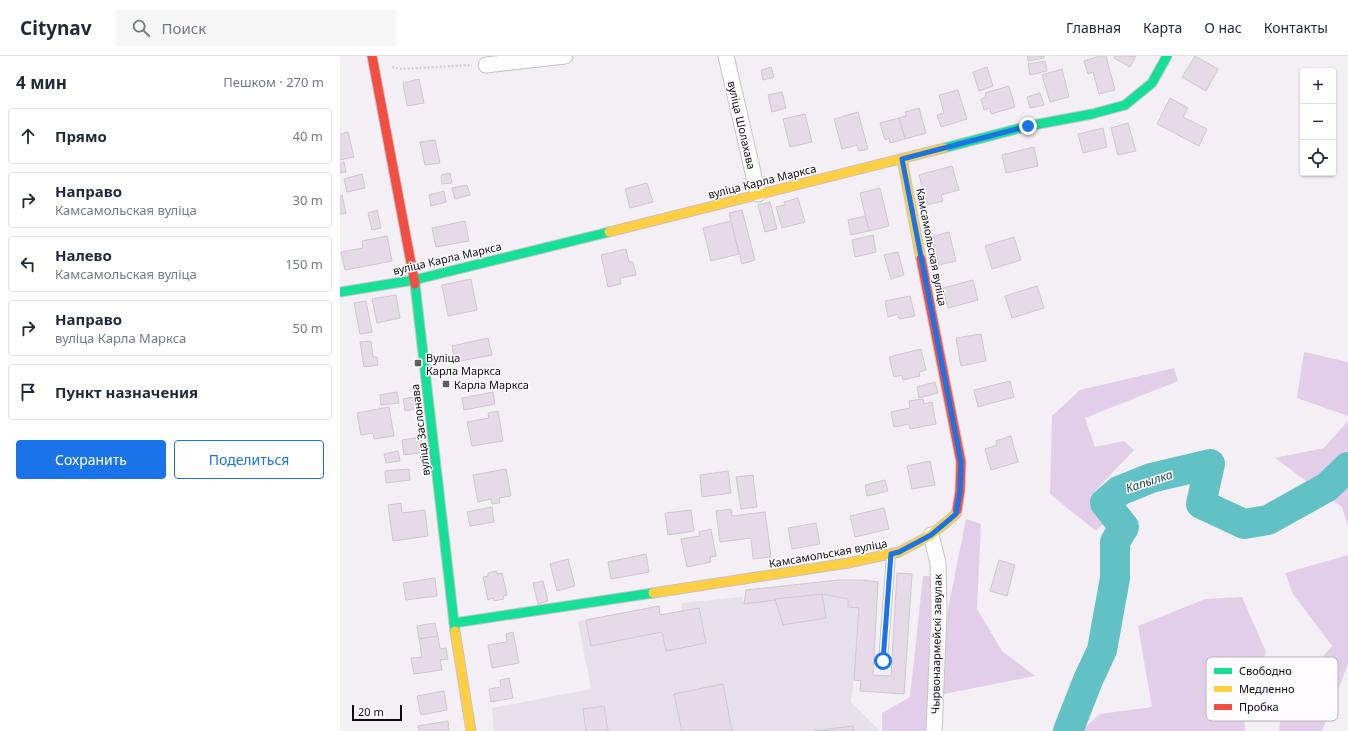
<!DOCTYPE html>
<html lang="ru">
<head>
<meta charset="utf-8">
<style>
  body { margin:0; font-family:"Noto Sans",sans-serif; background:#f6f6f7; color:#1f2937 }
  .controls { position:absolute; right:12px; top:12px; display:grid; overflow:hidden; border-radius:4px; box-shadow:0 1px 3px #0004 }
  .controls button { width:36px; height:36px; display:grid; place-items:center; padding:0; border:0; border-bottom:1px solid #e0e1e3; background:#fff; color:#1f2937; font:20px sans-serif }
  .scale { position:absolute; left:12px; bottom:10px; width:50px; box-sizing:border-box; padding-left:4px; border:2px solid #0d0b0d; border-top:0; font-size:11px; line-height:14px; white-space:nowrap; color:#0d0b0d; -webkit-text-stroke:3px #fefcfe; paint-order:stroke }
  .stop { position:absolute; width:12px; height:12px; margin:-9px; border:3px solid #1a73e8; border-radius:50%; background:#fff }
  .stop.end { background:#1a73e8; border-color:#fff; box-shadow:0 1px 4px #0008 }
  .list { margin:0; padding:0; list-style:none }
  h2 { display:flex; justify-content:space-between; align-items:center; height:52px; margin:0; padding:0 16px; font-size:17px }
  h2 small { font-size:13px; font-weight:400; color:#747a83 }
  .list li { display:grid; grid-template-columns:26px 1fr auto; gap:12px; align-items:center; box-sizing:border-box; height:56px; margin:0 8px 8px; padding:0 8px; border:1px solid #e0e1e3; border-radius:4px }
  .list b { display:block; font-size:15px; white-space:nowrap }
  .list p { margin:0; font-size:13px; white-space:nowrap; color:#747a83 }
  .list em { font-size:13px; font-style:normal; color:#747a83 }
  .actions { display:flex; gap:8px; padding:12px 16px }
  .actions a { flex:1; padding:9px 0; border:1px solid #1a73e8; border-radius:4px; text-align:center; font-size:14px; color:#1a73e8 }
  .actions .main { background:#1a73e8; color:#fff }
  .icon { flex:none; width:22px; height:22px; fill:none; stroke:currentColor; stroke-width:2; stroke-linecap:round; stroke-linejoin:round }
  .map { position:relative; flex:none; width:1008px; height:675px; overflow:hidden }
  header { display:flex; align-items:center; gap:24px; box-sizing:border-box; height:56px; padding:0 20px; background:#fff; border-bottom:1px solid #e0e1e3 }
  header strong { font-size:19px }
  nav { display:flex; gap:22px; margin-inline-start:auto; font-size:14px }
  .search { width:280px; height:36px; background:#f6f6f7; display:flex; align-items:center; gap:10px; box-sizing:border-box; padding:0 14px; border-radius:4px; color:#747a83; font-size:15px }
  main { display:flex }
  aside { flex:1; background:#fff }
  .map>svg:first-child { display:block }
</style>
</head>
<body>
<header>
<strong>Citynav</strong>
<div class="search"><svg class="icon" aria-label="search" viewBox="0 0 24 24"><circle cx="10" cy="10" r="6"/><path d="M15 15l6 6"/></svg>Поиск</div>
<nav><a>Главная</a><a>Карта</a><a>О нас</a><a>Контакты</a></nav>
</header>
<main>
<aside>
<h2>4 мин<small>Пешком · 270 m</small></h2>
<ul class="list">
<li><svg class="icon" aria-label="ahead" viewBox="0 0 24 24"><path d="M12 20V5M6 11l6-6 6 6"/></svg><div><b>Прямо</b></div><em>40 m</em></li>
<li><svg class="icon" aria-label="right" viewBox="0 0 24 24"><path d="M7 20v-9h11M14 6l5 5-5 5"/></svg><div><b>Направо</b><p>Камсамольская вуліца</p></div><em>30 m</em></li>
<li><svg class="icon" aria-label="left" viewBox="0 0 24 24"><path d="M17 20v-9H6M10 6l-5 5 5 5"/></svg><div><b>Налево</b><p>Камсамольская вуліца</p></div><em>150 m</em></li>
<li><svg class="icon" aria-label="right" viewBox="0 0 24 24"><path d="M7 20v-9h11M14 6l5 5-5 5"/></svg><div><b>Направо</b><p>вуліца Карла Маркса</p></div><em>50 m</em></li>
<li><svg class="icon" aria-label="arrive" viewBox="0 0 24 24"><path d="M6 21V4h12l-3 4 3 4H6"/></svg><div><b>Пункт назначения</b></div></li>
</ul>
<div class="actions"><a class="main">Сохранить</a><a>Поделиться</a></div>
</aside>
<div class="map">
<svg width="1008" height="675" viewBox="0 0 1008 675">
  <rect width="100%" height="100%" fill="#f3eff4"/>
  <!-- built -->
  <polygon fill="#e7dfe9" points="482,538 508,543 508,551 519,552 514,624 511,646 540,675 154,675 152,652 251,633 238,565 319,550 320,559 342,555 342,547 402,541 404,548"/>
  <!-- green -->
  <g fill="#e2cee8">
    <polygon points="964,296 1008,306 1008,360 957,342"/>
    <polygon points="834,312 838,325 745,362 755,391 784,385 794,394 754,436 766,465 756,475 710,438 712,360 740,334"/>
    <polygon points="1008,365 1008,470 1002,451 935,402 984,392"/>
    <polygon points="626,463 641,468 637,553 662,595 695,620 604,638 605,568"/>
    <polygon points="1008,499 1008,608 982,675 939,675 943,647 992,590 953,538 945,517"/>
    <polygon points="583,520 591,520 587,675 542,675 542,657 570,641"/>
    <polygon points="902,541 926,596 904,655 905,675 741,675 760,658 812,651 798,570 865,543"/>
  </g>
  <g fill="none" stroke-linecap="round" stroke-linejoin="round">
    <!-- river -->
    <polyline stroke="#62c1c4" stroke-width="30" points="728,675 748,624 762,594 775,522 775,486 784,471 765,447 779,435 811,422 870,408 861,448 904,468 928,464 987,431 1008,411"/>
  </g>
  <!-- building -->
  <g fill="#e6dae9" stroke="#ccc9cc">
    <polygon points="687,0 704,0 704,2 688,5"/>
    <polygon points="760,0 766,0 775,34 759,38 753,16 748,18 744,5"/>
    <polygon points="775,0 796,0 790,11 774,2"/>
    <polygon points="855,0 878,13 866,35 842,21"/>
    <polygon points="705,5 707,15 690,19 688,8"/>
    <polygon points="431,11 434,21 423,24 421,14"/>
    <polygon points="647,11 653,30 639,35 633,16"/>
    <polygon points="722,13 729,41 710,46 702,19"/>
    <polygon points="79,23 84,47 67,50 63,27"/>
    <polygon points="669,30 675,51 651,58 650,52 644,54 641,43 646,41 645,37"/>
    <polygon points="618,34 627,63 601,71 597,59 604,57 599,39"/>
    <polygon points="442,36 446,52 432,56 428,39"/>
    <polygon points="700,37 704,49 690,52 687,41"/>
    <polygon points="830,42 848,52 843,61 867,73 859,90 817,68"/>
    <polygon points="579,52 586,77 565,83 559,62 566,60 565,56"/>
    <polygon points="518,56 528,93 519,95 517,89 502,93 494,63"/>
    <polygon points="465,58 472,86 450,91 443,63"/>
    <polygon points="559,62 565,83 550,87 549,82 545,84 540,67"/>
    <polygon points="788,67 796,95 778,99 771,72"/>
    <polygon points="763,72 767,91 743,97 738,78"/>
    <polygon points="8,76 14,101 0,104 0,78"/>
    <polygon points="95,84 100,107 85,109 80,86"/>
    <polygon points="694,91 698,110 666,117 662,99"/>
    <polygon points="4,106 6,116 0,117 0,107"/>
    <polygon points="612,110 619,134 601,139 603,145 587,149 579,119"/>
    <polygon points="110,117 112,127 102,128 101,119"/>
    <polygon points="22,118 25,132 7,136 4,123"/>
    <polygon points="307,127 313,146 290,152 285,133"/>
    <polygon points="127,129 130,139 115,143 112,132"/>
    <polygon points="540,132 549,170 529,175 520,137"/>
    <polygon points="104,135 106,146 91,150 89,139"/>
    <polygon points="2,139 6,157 0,158 0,140"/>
    <polygon points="458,142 465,166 442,172 436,151 445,149 444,146"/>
    <polygon points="430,146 437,173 425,176 418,149"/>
    <polygon points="37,154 41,172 32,174 28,157"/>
    <polygon points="402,154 415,204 402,208 389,157"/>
    <polygon points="525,160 529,175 511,179 508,164"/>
    <polygon points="125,165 129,185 96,191 92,172"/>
    <polygon points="391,165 399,198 371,205 363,172"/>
    <polygon points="609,176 616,205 599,209 591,181"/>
    <polygon points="533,179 536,196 515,201 512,184"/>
    <polygon points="47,180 52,205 5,214 1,196 23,192 22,185"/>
    <polygon points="674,181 681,204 652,213 645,190"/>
    <polygon points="286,193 289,206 293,206 296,219 280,222 281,228 268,231 261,199"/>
    <polygon points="558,196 564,219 551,223 544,199"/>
    <polygon points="131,223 137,254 108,260 102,229"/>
    <polygon points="633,224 638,244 608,252 603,232"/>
    <polygon points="697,230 704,252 672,262 665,240"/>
    <polygon points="56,239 60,262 37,267 32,243"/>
    <polygon points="570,240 575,260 559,263 558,258 548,261 545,245"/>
    <polygon points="26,245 32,276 20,278 14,247"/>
    <polygon points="641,278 646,305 621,310 616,282"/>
    <polygon points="148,282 152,299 115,306 112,290"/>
    <polygon points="31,285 33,301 37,301 38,309 24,311 20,286"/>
    <polygon points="581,293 586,314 579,316 580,320 563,324 562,319 554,321 549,301"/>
    <polygon points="670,325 674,341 638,351 634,334"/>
    <polygon points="595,326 598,337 579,342 577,331"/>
    <polygon points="57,336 59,347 41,349 40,339"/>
    <polygon points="153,336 155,348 124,354 122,342"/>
    <polygon points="78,340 80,352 65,355 63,343"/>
    <polygon points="583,343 584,348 592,346 596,368 570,373 569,368 554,371 551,356 570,352 569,345"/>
    <polygon points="49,351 54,380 34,383 33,377 21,379 17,357"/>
    <polygon points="158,355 163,385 132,390 127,366 149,362 148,357"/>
    <polygon points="671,380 678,406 651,414 645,393 657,389 656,385"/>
    <polygon points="81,381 84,396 64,399 62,384"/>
    <polygon points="58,395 60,405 46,407 44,398"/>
    <polygon points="590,405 595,429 572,433 567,410"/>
    <polygon points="69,413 70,424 46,427 45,415"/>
    <polygon points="166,413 171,440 159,442 160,447 152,448 151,443 138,446 133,419"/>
    <polygon points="388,415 391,437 362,441 360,419"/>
    <polygon points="413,419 417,451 401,453 396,421"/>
    <polygon points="545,424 548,435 527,440 525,429"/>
    <polygon points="61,447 62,457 85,454 88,480 53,485 48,449"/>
    <polygon points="152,451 154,466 130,470 127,456"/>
    <polygon points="544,452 549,473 515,481 510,460"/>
    <polygon points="391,453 392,460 425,456 431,501 413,503 411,482 380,486 376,455"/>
    <polygon points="351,454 354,475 328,479 325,457"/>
    <polygon points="476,467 480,488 452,493 448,472"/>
    <polygon points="371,473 376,500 370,501 371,506 347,511 341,483 360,480 359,476"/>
    <polygon points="306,498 309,516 271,523 268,506"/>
    <polygon points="228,503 235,530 217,535 210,508"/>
    <polygon points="659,504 675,509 667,540 650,535"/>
    <polygon points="157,515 157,518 162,517 167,539 163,540 164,543 154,545 153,542 148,544 143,521 148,520 148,517"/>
    <polygon points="557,517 572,518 564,638 520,635 521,625 514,624 519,552 508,551 508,543 482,538 404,548 406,534 498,524 522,524 538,526 533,619 551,620"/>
    <polygon points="95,522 97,540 66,544 63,527"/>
    <polygon points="203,525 208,545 198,548 193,527"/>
    <polygon points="482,538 486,562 443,569 435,543"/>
    <polygon points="319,550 320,559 359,552 366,587 326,595 322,576 251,590 246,564"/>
    <polygon points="95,567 98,580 79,583 77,570"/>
    <polygon points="173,576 179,607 152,612 148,589 167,586 166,578"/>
    <polygon points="98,580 100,593 106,592 108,603 100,604 102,614 74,618 71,602 82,601 79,583"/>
    <polygon points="169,622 173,642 151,646 149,633 161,631 160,624"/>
    <polygon points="383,628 392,675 342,675 334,638"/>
    <polygon points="104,635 107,654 81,659 77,640"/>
    <polygon points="264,650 268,675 246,675 243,653"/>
    <polygon points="108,665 109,675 79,675 78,670"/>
    <polygon points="513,670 514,675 473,675"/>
  </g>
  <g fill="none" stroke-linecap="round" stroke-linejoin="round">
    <defs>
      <polyline id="lane" points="543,605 551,499"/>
      <g id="street">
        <polyline points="386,0 418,138"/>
        <polyline points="146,9 225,0"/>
        <polyline points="591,479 598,507 599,558 594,675"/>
      </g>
      <g id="fast">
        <polyline points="604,92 688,70 752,58 785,49 812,27 827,0"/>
        <polyline points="75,228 115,575"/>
        <polyline points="0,236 74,224 269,176"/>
        <polyline points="114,567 313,537"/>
      </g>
      <g id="slow">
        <polyline points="562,103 581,203"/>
        <polyline points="269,176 604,92"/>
        <polyline points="313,537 508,507 559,496 591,479 616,458 617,454"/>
        <polyline points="115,575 131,675"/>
      </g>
      <g id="jam">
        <polyline points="32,0 75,228"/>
        <polyline points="581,203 621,406 620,435 617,454"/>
      </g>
    </defs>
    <!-- lane casing -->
    <use href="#lane" stroke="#c6c4c7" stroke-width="10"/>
    <!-- street casing -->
    <use href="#street" stroke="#c6c4c7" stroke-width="17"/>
    <!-- fast casing -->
    <use href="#fast" stroke="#c6c4c7" stroke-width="11"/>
    <!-- slow casing -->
    <use href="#slow" stroke="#c6c4c7" stroke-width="11"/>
    <!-- jam casing -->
    <use href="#jam" stroke="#c6c4c7" stroke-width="11"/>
    <!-- path -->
    <polyline stroke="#d4d3d4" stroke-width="2.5" stroke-dasharray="2 2" stroke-linecap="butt" points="52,11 61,13 132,9"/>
    <!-- lane -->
    <use href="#lane" stroke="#fdfdfd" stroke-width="8"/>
    <!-- street -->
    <use href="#street" stroke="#fdfdfd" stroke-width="15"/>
    <!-- fast -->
    <use href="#fast" stroke="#16e098" stroke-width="9"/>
    <!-- slow -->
    <use href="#slow" stroke="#ffcf43" stroke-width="9"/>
    <!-- jam -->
    <use href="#jam" stroke="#f24e42" stroke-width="9"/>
  </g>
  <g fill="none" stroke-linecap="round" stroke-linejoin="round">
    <!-- route -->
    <polyline stroke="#1a73e8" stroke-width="5" points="543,605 551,498 559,496 591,479 616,458 620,435 621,406 562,103 688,70"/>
  </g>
  <!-- markers -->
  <g fill="#5e5b5e" stroke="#fefcfe" stroke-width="1.5">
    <rect x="74" y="303" width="8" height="8" rx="2"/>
    <rect x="102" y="324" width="8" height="8" rx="2"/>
  </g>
  <g text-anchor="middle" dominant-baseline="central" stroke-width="3" stroke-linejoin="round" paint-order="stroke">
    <!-- street labels -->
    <g font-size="11" fill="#0d0b0d" stroke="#fefcfe">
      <text transform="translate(402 69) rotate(77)">вуліца Шолахава</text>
      <text transform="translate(422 125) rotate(-14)">вуліца Карла Маркса</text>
      <text transform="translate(592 191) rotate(79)">Камсамольская вуліца</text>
      <text transform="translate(107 202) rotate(-13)">вуліца Карла Маркса</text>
      <text transform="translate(80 374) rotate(-97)">вуліца Заслонава</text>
      <text transform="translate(488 497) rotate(-10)">Камсамольская вуліца</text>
      <text transform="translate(596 588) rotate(-89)">Чырвонаармейскі завулак</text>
    </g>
    <!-- poi labels -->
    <g font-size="11" fill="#0d0b0d" stroke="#fefcfe" text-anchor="start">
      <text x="86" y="301">Вуліца<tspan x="86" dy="13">Карла Маркса</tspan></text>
      <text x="114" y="328">Карла Маркса</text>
    </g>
    <!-- water labels -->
    <g font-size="12" font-style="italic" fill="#124a4b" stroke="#fefcfe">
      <text transform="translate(809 425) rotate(-18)">Капылка</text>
    </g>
  </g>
  <!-- legend -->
  <rect x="866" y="601" width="132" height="64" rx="6" fill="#fefcfe" stroke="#b6b4b6" stroke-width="1"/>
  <rect x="874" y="612" width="18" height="6" fill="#16e098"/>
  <rect x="874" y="630" width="18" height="6" fill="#ffcf43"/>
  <rect x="874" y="648" width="18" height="6" fill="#f24e42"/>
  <g font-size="11" fill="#0d0b0d">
    <text x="899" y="619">Свободно</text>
    <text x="899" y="637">Медленно</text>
    <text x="899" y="655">Пробка</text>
  </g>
</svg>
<div class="controls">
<button>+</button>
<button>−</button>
<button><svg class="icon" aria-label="locate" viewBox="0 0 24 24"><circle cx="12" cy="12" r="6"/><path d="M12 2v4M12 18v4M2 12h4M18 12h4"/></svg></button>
</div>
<div class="scale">20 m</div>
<div class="stop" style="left:543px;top:605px"></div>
<div class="stop end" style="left:688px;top:70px"></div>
</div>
</main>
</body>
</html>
